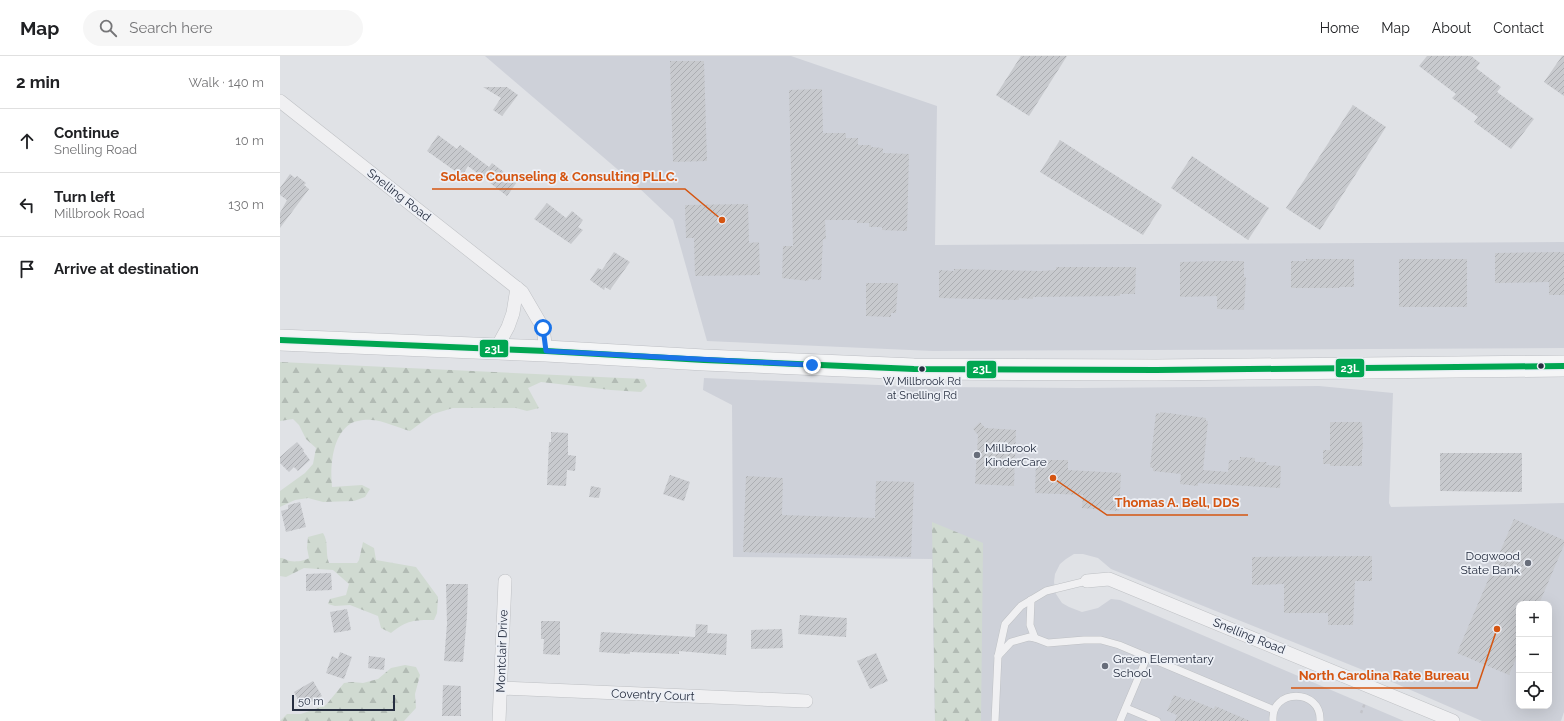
<!DOCTYPE html>
<html lang="en">
<head>
<meta charset="utf-8">
<style>
  body { margin:0; font-family:Raleway,sans-serif; background:#f6f6f6; color:#202124 }
  .controls { position:absolute; right:12px; bottom:12px; display:grid; overflow:hidden; border-radius:8px; box-shadow:0 4px 16px #0002 }
  .controls button { width:36px; height:36px; display:grid; place-items:center; padding:0; border:0; border-bottom:1px solid #e0e0e0; background:#fff; color:#202124; font:20px sans-serif }
  .scale { position:absolute; left:12px; bottom:10px; width:103px; box-sizing:border-box; padding-left:4px; border:2px solid #262e40; border-top:0; font-size:11px; line-height:14px; white-space:nowrap; color:#262e40; -webkit-text-stroke:3px #edf0f6; paint-order:stroke }
  .stop { position:absolute; width:12px; height:12px; margin:-9px; border:3px solid #1a73e8; border-radius:50%; background:#fff }
  .stop.end { background:#1a73e8; border-color:#fff; box-shadow:0 1px 4px #0008 }
  .list { margin:0; padding:0; list-style:none }
  h2 { display:flex; justify-content:space-between; align-items:center; height:52px; margin:0; padding:0 16px; font-size:17px }
  h2 small { font-size:13px; font-weight:400; color:#757577 }
  .list li { display:grid; grid-template-columns:26px 1fr auto; gap:12px; align-items:center; box-sizing:border-box; height:64px; padding:0 16px; border-top:1px solid #e0e0e0 }
  .list b { display:block; font-size:15px; white-space:nowrap }
  .list p { margin:0; font-size:13px; white-space:nowrap; color:#757577 }
  .list em { font-size:13px; font-style:normal; color:#757577 }
  .icon { flex:none; width:22px; height:22px; fill:none; stroke:currentColor; stroke-width:2; stroke-linecap:round; stroke-linejoin:round }
  .map { position:relative; flex:none; width:1284px; height:665px; overflow:hidden }
  header { display:flex; align-items:center; gap:24px; box-sizing:border-box; height:56px; padding:0 20px; background:#fff; border-bottom:1px solid #e0e0e0 }
  header strong { font-size:19px }
  nav { display:flex; gap:22px; margin-inline-start:auto; font-size:14px }
  .search { width:280px; height:36px; background:#f6f6f6; display:flex; align-items:center; gap:10px; box-sizing:border-box; padding:0 14px; border-radius:22px; color:#757577; font-size:15px }
  main { display:flex }
  aside { flex:1; background:#fff }
  .map>svg:first-child { display:block }
</style>
</head>
<body>
<header>
<strong>Map</strong>
<div class="search"><svg class="icon" aria-label="search" viewBox="0 0 24 24"><circle cx="10" cy="10" r="6"/><path d="M15 15l6 6"/></svg>Search here</div>
<nav><a>Home</a><a>Map</a><a>About</a><a>Contact</a></nav>
</header>
<main>
<aside>
<h2>2 min<small>Walk · 140 m</small></h2>
<ul class="list">
<li><svg class="icon" aria-label="ahead" viewBox="0 0 24 24"><path d="M12 20V5M6 11l6-6 6 6"/></svg><div><b>Continue</b><p>Snelling Road</p></div><em>10 m</em></li>
<li><svg class="icon" aria-label="left" viewBox="0 0 24 24"><path d="M17 20v-9H6M10 6l-5 5 5 5"/></svg><div><b>Turn left</b><p>Millbrook Road</p></div><em>130 m</em></li>
<li><svg class="icon" aria-label="arrive" viewBox="0 0 24 24"><path d="M6 21V4h12l-3 4 3 4H6"/></svg><div><b>Arrive at destination</b></div></li>
</ul>
</aside>
<div class="map">
<svg width="1284" height="665" viewBox="0 0 1284 665">
  <defs>
    <pattern id="forest-firs" width="22" height="20" patternUnits="userSpaceOnUse"><rect width="22" height="20" fill="#d0dad1"/><path d="M5 1l3.5 6h-7zM16 11l3.5 6h-7z" fill="#b2bbb4"/></pattern>
    <pattern id="building-hatch" width="6" height="6" patternUnits="userSpaceOnUse"><rect width="6" height="6" fill="#c8cace"/><path d="M-1 1l2-2M0 6l6-6M5 7l2-2" fill="none" stroke="#acaeb2"/></pattern>
  </defs>
  <rect width="100%" height="100%" fill="#e0e2e6"/>
  <!-- built -->
  <g fill="#ced1d9" fill-rule="evenodd">
    <polygon points="205,0 511,0 657,50 655,189 1284,186 1284,292 653,295 427,285 393,164 357,130"/>
    <path d="M 424,322 L 647,331 L 798,332 L 1039,330 L 1113,337 L 1109,447 L 1111,451 L 1284,447 L 1284,656 L 1281,665 L 1202,665 L 1103,622 L 831,513 L 818,502 L 803,498 L 794,498 L 786,503 L 780,508 L 775,518 L 774,526 L 776,538 L 782,547 L 789,551 L 802,556 L 818,552 L 831,543 L 840,544 L 1124,665 L 655,665 L 652,503 L 453,501 L 452,349 L 423,334 ZM 1239,548 L 1269,548 L 1269,650 L 1239,650 Z"/>
  </g>
  <!-- forest -->
  <g fill="url(#forest-firs)">
    <path d="M 0,306 L 364,323 L 367,330 L 361,336 L 331,334 L 261,326 L 248,332 L 259,352 L 247,355 L 236,352 L 173,352 L 153,358 L 130,375 C 119,372 102,364 91,364 C 86,363 74,365 70,368 C 52,380 50,411 52,431 L 82,429 L 90,433 L 85,441 L 74,445 L 43,446 L 28,442 L 15,444 L 0,451 L 0,435 L 25,417 L 33,408 L 36,392 L 26,383 L 19,369 L 13,363 L 0,365 Z"/>
    <polygon points="652,466 703,487 701,665 655,665"/>
    <path d="M 43,477 C 49,486 45,497 49,507 L 77,507 L 79,504 L 83,486 L 94,492 L 96,504 L 136,511 L 158,541 L 157,557 L 154,564 C 134,564 127,564 111,577 L 101,572 L 98,560 L 70,549 L 55,550 L 48,548 L 50,543 L 66,539 L 69,528 L 53,514 L 24,512 L 6,521 L 0,520 L 0,502 C 5,502 5,504 10,505 C 15,506 25,505 29,502 L 27,492 L 28,481 Z"/>
    <polygon points="125,609 136,611 140,619 135,638 136,652 124,665 0,665 7,658 21,658 46,649 64,627 72,626 83,627 98,623 111,612"/>
  </g>
  <!-- building -->
  <g fill="url(#building-hatch)">
    <polygon points="741,0 787,0 749,60 716,39"/>
    <polygon points="1147,0 1191,0 1200,7 1196,12 1221,31 1217,36 1254,63 1231,93 1194,66 1198,61 1172,42 1176,38 1139,10"/>
    <polygon points="1282,0 1284,0 1284,40 1264,26"/>
    <polygon points="390,5 424,5 427,105 393,106"/>
    <polygon points="203,31 227,31 238,39 222,60 213,54 221,42"/>
    <polygon points="542,33 543,77 566,77 566,82 578,82 578,89 591,89 591,91 603,92 603,97 629,98 627,175 602,174 602,171 589,171 589,167 577,167 577,164 545,164 546,183 543,183 541,224 529,223 528,225 502,222 503,190 513,190 509,34"/>
    <polygon points="1073,49 1106,71 1040,174 1006,152"/>
    <polygon points="158,79 177,93 180,89 209,111 212,107 237,126 227,140 188,110 182,120 147,95"/>
    <polygon points="780,84 882,149 863,179 760,116"/>
    <polygon points="912,100 989,152 968,184 891,132"/>
    <polygon points="10,118 15,122 17,120 26,127 24,129 29,133 0,172 0,157 7,144 0,139 0,132"/>
    <polygon points="267,147 286,162 292,155 303,164 298,171 303,174 291,188 254,163"/>
    <polygon points="468,148 469,187 479,186 480,219 415,220 414,182 406,182 405,149"/>
    <polygon points="334,196 350,206 330,234 325,231 324,234 310,224 318,212 322,214"/>
    <polygon points="1284,196 1284,239 1269,239 1269,226 1215,227 1215,197"/>
    <polygon points="1026,203 1074,203 1074,231 1059,231 1059,232 1011,232 1011,205 1026,205"/>
    <rect x="1119" y="203" width="68" height="48"/>
    <polygon points="937,205 964,205 964,221 966,221 964,254 937,253 937,240 900,241 900,206"/>
    <polygon points="776,211 856,211 855,238 840,238 840,240 753,241 753,243 739,242 739,244 659,242 659,214 674,215 674,213 761,215 776,214"/>
    <polygon points="586,227 618,227 616,257 611,257 611,261 586,260"/>
    <polygon points="880,356 926,362 926,365 928,365 923,414 948,416 949,404 960,404 960,401 975,402 975,406 987,406 986,409 1001,410 1000,432 918,427 918,430 900,428 901,418 873,415 873,412 870,411 874,374 876,357 880,358"/>
    <polygon points="700,366 705,372 736,374 734,430 695,428 698,379 693,373"/>
    <polygon points="1050,366 1082,366 1083,393 1082,393 1082,410 1050,410 1050,408 1043,408 1043,394 1050,394"/>
    <polygon points="271,376 288,377 288,399 296,400 295,415 287,414 286,430 267,429 269,386 271,386"/>
    <polygon points="17,386 24,394 23,395 30,404 18,415 14,411 9,416 0,407 0,401"/>
    <polygon points="1160,397 1242,397 1242,436 1160,435"/>
    <polygon points="756,404 788,404 788,414 841,417 839,455 802,452 803,439 755,437"/>
    <polygon points="390,419 410,426 404,445 383,438"/>
    <polygon points="466,420 503,422 502,459 595,462 596,425 634,426 631,501 463,496"/>
    <polygon points="311,430 321,432 319,442 309,441"/>
    <polygon points="20,446 26,471 6,476 1,455 8,453 8,449"/>
    <polygon points="1234,463 1284,484 1284,489 1259,548 1239,548 1239,595 1229,619 1177,597"/>
    <polygon points="1092,500 1092,525 1075,525 1073,569 1048,569 1048,557 1004,557 1004,528 972,529 972,501"/>
    <polygon points="51,517 52,534 26,535 26,518"/>
    <polygon points="166,528 188,528 187,560 183,606 164,605 167,568"/>
    <polygon points="67,553 71,574 54,577 50,556"/>
    <polygon points="520,559 567,562 566,581 518,578"/>
    <polygon points="261,565 280,565 280,599 263,598 264,583 261,583"/>
    <polygon points="416,568 428,569 427,577 447,578 446,599 399,595 399,598 350,596 350,598 319,596 321,576 415,581"/>
    <polygon points="502,573 503,592 471,593 471,574"/>
    <polygon points="60,596 72,601 64,623 46,617 52,600 58,603"/>
    <polygon points="596,597 608,625 590,633 577,605"/>
    <polygon points="89,600 105,602 104,614 88,612"/>
    <polygon points="33,625 42,640 22,651 14,636"/>
    <polygon points="163,629 181,630 181,660 162,660"/>
    <polygon points="894,639 909,645 910,643 934,653 935,650 970,665 895,665 897,659 887,655"/>
  </g>
  <g fill="none" stroke-linecap="round" stroke-linejoin="round">
    <defs>
      <g id="lane">
        <polyline points="751,544 750,569 755,582"/>
        <polyline points="718,600 731,586 749,581 755,582 768,587 804,584 821,584 839,589 994,654"/>
        <polyline points="846,652 877,665"/>
        <polyline points="715,665 718,600 725,568 741,550 766,535 807,525"/>
        <polyline points="840,665 867,601"/>
        <path d="M 993,665 C 990,632 1042,632 1040,665"/>
      </g>
      <g id="street">
        <polyline points="0,45 242,236 263,272 266,295"/>
        <polyline points="216,293 228,271 233,257 237,232"/>
        <polyline points="807,525 829,523 1173,665"/>
        <polyline points="221,632 526,645"/>
        <polyline points="219,665 225,525"/>
      </g>
      <polyline id="primary" points="0,284 266,295 424,304 634,313 876,314 1284,310"/>
    </defs>
    <!-- lane casing -->
    <use href="#lane" stroke="#bec0c4" stroke-width="8"/>
    <!-- street casing -->
    <use href="#street" stroke="#bec0c4" stroke-width="14"/>
    <!-- primary casing -->
    <use href="#primary" stroke="#bdbfc4" stroke-width="22"/>
    <!-- path -->
    <polyline stroke="#c2c3c9" stroke-width="2.5" stroke-dasharray="3 3" stroke-linecap="butt" points="1081,657 1085,647"/>
    <!-- lane -->
    <use href="#lane" stroke="#f0f0f2" stroke-width="7"/>
    <!-- street -->
    <use href="#street" stroke="#f0f0f2" stroke-width="13"/>
    <!-- primary -->
    <use href="#primary" stroke="#f4f5f6" stroke-width="21"/>
    <defs>
      <polyline id="bus-1" points="0,284 266,295 424,304 634,313 876,314 1284,310"/>
    </defs>
    <!-- bus-1 casing -->
    <use href="#bus-1" stroke="#edf0f6" stroke-width="9"/>
    <!-- bus-1 -->
    <use href="#bus-1" stroke="#00a651" stroke-width="6"/>
  </g>
  <g fill="none" stroke-linecap="round" stroke-linejoin="round">
    <!-- route -->
    <polyline stroke="#1a73e8" stroke-width="5" points="263,272 266,295 532,309"/>
  </g>
  <!-- markers -->
  <g fill="#262e40" stroke="#edf0f6" stroke-width="1.5">
    <circle cx="1261" cy="310" r="3.5"/>
    <circle cx="642" cy="313" r="3.5"/>
  </g>
  <g fill="#676d7a" stroke="#edf0f6" stroke-width="1.5">
    <circle cx="697" cy="399" r="4"/>
    <circle cx="1248" cy="507" r="4"/>
    <circle cx="825" cy="610" r="4"/>
  </g>
  <g text-anchor="middle" dominant-baseline="central" stroke-width="3.5" stroke-linejoin="round" paint-order="stroke">
    <!-- bus labels -->
    <g font-size="11" fill="#262e40" stroke="#edf0f6">
      <text x="642" y="325">W Millbrook Rd<tspan x="642" dy="14">at Snelling Rd</tspan></text>
    </g>
    <!-- street labels -->
    <g font-size="12" fill="#262e40" stroke="#edf0f6">
      <text transform="translate(119 139) rotate(38)">Snelling Road</text>
      <text transform="translate(969 580) rotate(22)">Snelling Road</text>
      <text transform="translate(222 595) rotate(-88)">Montclair Drive</text>
      <text transform="translate(373 639) rotate(2)">Coventry Court</text>
    </g>
    <!-- poi labels -->
    <g font-size="12" fill="#262e40" stroke="#edf0f6" text-anchor="start">
      <text x="705" y="392">Millbrook<tspan x="705" dy="14">KinderCare</tspan></text>
      <text x="1240" y="500" text-anchor="end">Dogwood<tspan x="1240" dy="14">State Bank</tspan></text>
      <text x="833" y="603">Green Elementary<tspan x="833" dy="14">School</tspan></text>
    </g>
  </g>
  <!-- callouts -->
  <path fill="none" stroke="#d55511" stroke-width="1.5" d="M442 164L405 133H152M773 422L827 459H968M1217 573L1197 632H1011"/>
  <g fill="#d55511" stroke="#edf0f6" stroke-width="1.5">
    <circle cx="442" cy="164" r="4"/>
    <circle cx="773" cy="422" r="4"/>
    <circle cx="1217" cy="573" r="4"/>
  </g>
  <g font-size="13" text-anchor="middle" font-weight="bold" fill="#d55511" stroke="#edf0f6" stroke-width="3.5" stroke-linejoin="round" paint-order="stroke">
    <text x="279" y="125">Solace Counseling &amp; Consulting PLLC.</text>
    <text x="897" y="451">Thomas A. Bell, DDS</text>
    <text x="1104" y="624">North Carolina Rate Bureau</text>
  </g>
  <g stroke="#edf0f6" stroke-width="1.5">
    <rect x="199" y="283" width="30" height="19" rx="4" fill="#00a651"/>
    <rect x="1055" y="302" width="30" height="20" rx="4" fill="#00a651"/>
    <rect x="686" y="304" width="31" height="19" rx="4" fill="#00a651"/>
  </g>
  <g font-size="11" text-anchor="middle" font-weight="bold" fill="#fff">
    <text x="214" y="297">23L</text>
    <text x="1070" y="316">23L</text>
    <text x="702" y="317">23L</text>
  </g>
</svg>
<div class="controls">
<button>+</button>
<button>−</button>
<button><svg class="icon" aria-label="locate" viewBox="0 0 24 24"><circle cx="12" cy="12" r="6"/><path d="M12 2v4M12 18v4M2 12h4M18 12h4"/></svg></button>
</div>
<div class="scale">50 m</div>
<div class="stop" style="left:263px;top:272px"></div>
<div class="stop end" style="left:532px;top:309px"></div>
</div>
</main>
</body>
</html>
